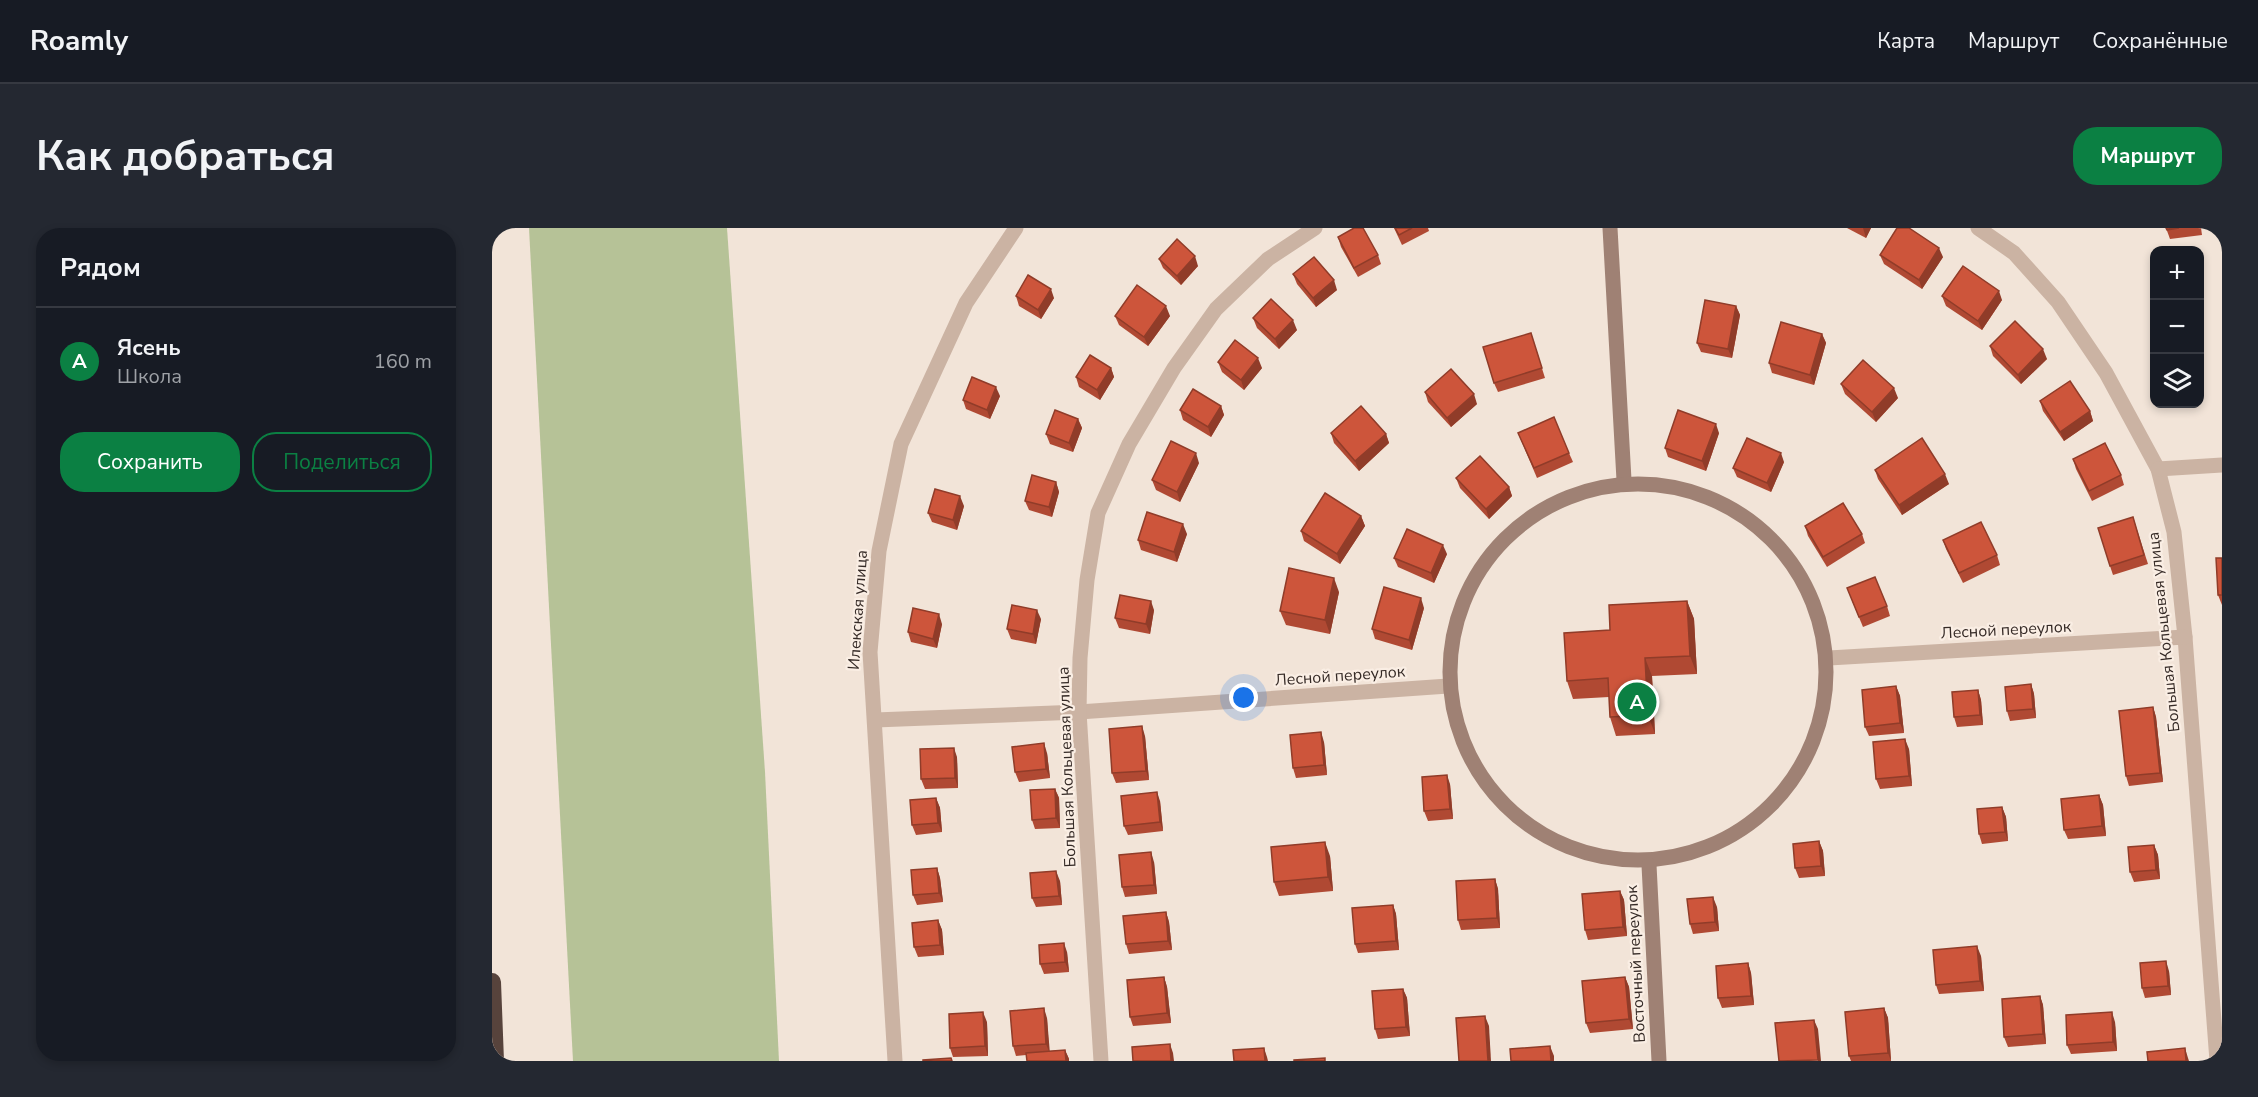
<!DOCTYPE html>
<html lang="ru">
<head>
<meta charset="utf-8">
<style>
  body { margin:0; font-family:"Nunito Sans",sans-serif; background:#242831; color:#f1f3f6 }
  .controls { position:absolute; right:18px; top:18px; display:grid; overflow:hidden; border-radius:12px; box-shadow:0 3px 9px #0003 }
  .controls button { width:54px; height:54px; display:grid; place-items:center; padding:0; border:0; border-bottom:2px solid #363941; background:#171b24; color:#f1f3f6; font:30px sans-serif }
  .you { position:absolute; left:752px; top:470px; width:21px; height:21px; margin:-15px; border:4px solid #fff; border-radius:50%; background:#1a73e8; box-shadow:0 0 0 9px #1a73e833 }
  .badge { display:grid; place-items:center; width:39px; height:39px; border-radius:50%; background:#0b8043; color:#fff; font-size:20px; font-weight:700 }
  .pin { position:absolute; translate:-50% -50%; border:3px solid #fff; box-shadow:0 2px 6px #0006 }
  .list { margin:0; padding:0; list-style:none }
  h2 { display:flex; justify-content:space-between; align-items:center; height:78px; margin:0; padding:0 24px; font-size:26px }
  h2 small { font-size:20px; font-weight:400; color:#9ea1a6 }
  .list li { display:grid; grid-template-columns:39px 1fr auto; gap:18px; align-items:center; box-sizing:border-box; height:108px; padding:0 24px; border-top:2px solid #363941 }
  .list b { display:block; font-size:22px; white-space:nowrap }
  .list p { margin:0; font-size:20px; white-space:nowrap; color:#9ea1a6 }
  .list em { font-size:20px; font-style:normal; color:#9ea1a6 }
  .actions { display:flex; gap:12px; padding:18px 24px }
  .actions a { flex:1; padding:14px 0; border:2px solid #0b8043; border-radius:24px; text-align:center; font-size:21px; color:#0b8043 }
  .actions .main { background:#0b8043; color:#fff }
  .icon { flex:none; width:33px; height:33px; fill:none; stroke:currentColor; stroke-width:2; stroke-linecap:round; stroke-linejoin:round }
  .map { position:relative; flex:none; width:1730px; height:833px; overflow:hidden; border-radius:24px }
  header { display:flex; align-items:center; gap:36px; box-sizing:border-box; height:84px; padding:0 30px; background:#171b24; border-bottom:2px solid #363941 }
  header strong { font-size:28px }
  nav { display:flex; gap:33px; margin-inline-start:auto; font-size:21px }
  .intro { display:flex; align-items:center; justify-content:space-between; box-sizing:border-box; height:144px; padding:0 36px }
  h1 { margin:0; font-size:42px }
  .button { padding:15px 27px; border-radius:24px; background:#0b8043; color:#fff; font-size:21px; font-weight:700 }
  main { display:flex; gap:36px; padding:0 36px }
  aside { flex:1; background:#171b24; border-radius:24px; box-shadow:0 3px 9px #0003 }
  .map>svg:first-child { display:block }
</style>
</head>
<body>
<header>
<strong>Roamly</strong>
<nav><a>Карта</a><a>Маршрут</a><a>Сохранённые</a></nav>
</header>
<div class="intro"><h1>Как добраться</h1><a class="button">Маршрут</a></div>
<main>
<aside>
<h2>Рядом<small></small></h2>
<ul class="list">
<li><span class="badge">A</span><div><b>Ясень</b><p>Школа</p></div><em>160 m</em></li>
</ul>
<div class="actions"><a class="main">Сохранить</a><a>Поделиться</a></div>
</aside>
<div class="map">
<svg width="1730" height="833" viewBox="0 0 1730 833">
  <rect width="100%" height="100%" fill="#f2e4d8"/>
  <!-- green -->
  <polygon fill="#b6c297" points="37,0 235,0 273,544 287,833 81,833"/>
  <g fill="none" stroke-linecap="round" stroke-linejoin="round">
    <!-- street -->
    <g stroke="#cbb3a3" stroke-width="15">
      <polyline points="1486,0 1522,25 1566,74 1614,145 1666,241 1682,304 1693,409 1725,833"/>
      <polyline points="1666,241 1730,237"/>
      <polyline points="1337,430 1693,409"/>
      <polyline points="383,492 587,484 956,458"/>
      <polyline points="403,833 378,424 387,323 409,216 474,75 524,0"/>
      <polyline points="609,833 587,484 588,430 595,352 606,285 637,216 682,140 724,81 776,31 823,0"/>
    </g>
    <!-- secondary -->
    <g stroke="#9f8174" stroke-width="15">
      <polyline points="1118,0 1132,252"/>
      <circle cx="1146" cy="444" r="188"/>
      <polyline points="1157,637 1167,833"/>
    </g>
    <!-- highway -->
    <polyline stroke="#57433c" stroke-width="18" points="0,754 3,833"/>
  </g>
  <!-- wall -->
  <g fill="#b04933">
    <polygon points="902,0 936,0 937,3 910,17"/>
    <polygon points="1355,0 1379,0 1374,10"/>
    <polygon points="1674,0 1709,0 1710,7 1678,11"/>
    <polygon points="846,9 886,27 889,36 866,49 849,19"/>
    <polygon points="1388,27 1451,29 1430,61 1392,36"/>
    <polygon points="667,31 706,38 689,57 671,40"/>
    <polygon points="801,46 845,62 824,79 805,56"/>
    <polygon points="524,68 562,70 549,91 527,78"/>
    <polygon points="1450,68 1510,72 1490,102 1454,78"/>
    <polygon points="1244,78 1248,87 1240,130 1209,124 1205,115"/>
    <polygon points="623,88 678,88 656,118 627,97"/>
    <polygon points="761,90 805,102 787,121 765,100"/>
    <polygon points="1039,105 1053,150 1006,164 1002,155"/>
    <polygon points="1330,106 1334,115 1322,157 1280,145 1277,135"/>
    <polygon points="1498,118 1555,131 1529,156 1501,128"/>
    <polygon points="726,134 770,140 752,162 730,144"/>
    <polygon points="619,140 622,149 608,172 587,159 584,149"/>
    <polygon points="1349,156 1406,170 1384,194 1353,166"/>
    <polygon points="933,164 985,176 959,199 936,174"/>
    <polygon points="508,168 498,191 474,181 471,172"/>
    <polygon points="1548,173 1598,183 1601,193 1572,213 1551,183"/>
    <polygon points="729,178 732,187 719,209 691,192 688,182"/>
    <polygon points="586,191 590,200 581,224 558,216 554,206"/>
    <polygon points="839,205 894,206 897,215 867,243 842,215"/>
    <polygon points="1026,205 1077,225 1081,234 1045,250"/>
    <polygon points="1227,205 1214,243 1176,229 1173,220"/>
    <polygon points="1581,231 1629,247 1632,257 1600,273 1584,241"/>
    <polygon points="1292,234 1279,264 1245,249 1241,240"/>
    <polygon points="707,235 688,274 664,262 660,252"/>
    <polygon points="1383,242 1457,256 1410,287 1386,251"/>
    <polygon points="964,250 1017,259 1020,268 997,291 968,260"/>
    <polygon points="564,254 567,264 560,289 537,282 533,273"/>
    <polygon points="472,278 465,302 440,294 436,285"/>
    <polygon points="869,288 873,298 848,336 812,313 809,303"/>
    <polygon points="1641,289 1656,336 1621,347 1618,338"/>
    <polygon points="1313,298 1370,306 1373,315 1335,339 1316,308"/>
    <polygon points="695,306 685,334 649,322 646,312"/>
    <polygon points="1451,312 1505,327 1508,337 1471,355 1454,321"/>
    <polygon points="955,326 942,355 906,339 902,330"/>
    <polygon points="1730,330 1730,377 1726,367"/>
    <polygon points="847,364 838,406 794,397 788,383"/>
    <polygon points="1359,370 1395,378 1398,388 1371,399"/>
    <polygon points="1195,373 1202,391 1205,446 1160,448 1163,506 1124,508 1118,489 1117,469 1081,471 1075,453 1118,402"/>
    <polygon points="932,380 920,422 883,411 880,401"/>
    <polygon points="662,382 658,406 627,400 623,390"/>
    <polygon points="549,391 544,416 519,411 515,401"/>
    <polygon points="450,396 445,420 419,414 416,404"/>
    <polygon points="1539,456 1542,466 1544,490 1518,493 1515,483"/>
    <polygon points="1404,458 1408,468 1412,505 1377,508 1373,499"/>
    <polygon points="1486,462 1489,472 1491,497 1465,499 1462,489"/>
    <polygon points="1661,479 1664,489 1671,554 1637,558 1634,548"/>
    <polygon points="653,508 657,552 624,555 620,545"/>
    <polygon points="832,514 835,547 804,550 801,540"/>
    <polygon points="1417,521 1420,558 1388,561 1384,551"/>
    <polygon points="555,525 558,550 527,554 523,544"/>
    <polygon points="465,529 466,560 433,561 429,551"/>
    <polygon points="958,556 961,591 936,593 932,583"/>
    <polygon points="563,561 567,570 568,600 543,601 540,592"/>
    <polygon points="1607,567 1611,577 1614,608 1576,611 1572,602"/>
    <polygon points="444,570 448,580 450,604 424,607 420,597"/>
    <polygon points="668,573 671,603 636,607 632,598"/>
    <polygon points="1510,579 1514,589 1516,613 1490,616 1487,606"/>
    <polygon points="1327,613 1331,623 1333,648 1307,650 1303,640"/>
    <polygon points="1662,617 1666,627 1668,651 1642,654 1638,644"/>
    <polygon points="838,628 841,663 787,668 782,654"/>
    <polygon points="662,634 665,666 633,669 630,659"/>
    <polygon points="445,640 448,650 451,674 425,677 421,667"/>
    <polygon points="1003,651 1006,661 1008,700 969,702 966,692"/>
    <polygon points="568,653 570,677 544,679 540,670"/>
    <polygon points="1128,663 1132,672 1135,708 1096,712 1093,702"/>
    <polygon points="901,677 904,686 907,722 866,725 863,716"/>
    <polygon points="1225,679 1227,703 1201,706 1198,696"/>
    <polygon points="674,684 677,694 680,722 637,726 634,716"/>
    <polygon points="446,692 450,702 452,727 426,729 422,719"/>
    <polygon points="575,724 577,744 552,746 548,736"/>
    <polygon points="1489,728 1492,763 1447,766 1444,757"/>
    <polygon points="1256,735 1259,745 1262,777 1230,780 1226,770"/>
    <polygon points="1677,743 1679,767 1653,770 1650,760"/>
    <polygon points="672,749 675,759 679,795 641,798 638,789"/>
    <polygon points="1133,749 1137,759 1141,801 1098,805 1094,795"/>
    <polygon points="911,761 915,770 918,808 886,811 883,801"/>
    <polygon points="1548,768 1551,777 1554,816 1516,819 1512,809"/>
    <polygon points="1392,780 1396,790 1399,833 1359,833 1357,828"/>
    <polygon points="555,790 557,823 573,822 577,831 534,827 524,828 521,818"/>
    <polygon points="495,794 496,828 461,829 458,820"/>
    <polygon points="1623,794 1625,823 1579,826 1575,817"/>
  </g>
  <!-- shaded-wall -->
  <g fill="#903c29">
    <polygon points="1371,0 1379,0 1374,10"/>
    <polygon points="1447,20 1451,29 1430,61 1427,52"/>
    <polygon points="703,28 706,38 689,57 685,48"/>
    <polygon points="842,52 845,62 824,79 821,70"/>
    <polygon points="559,61 562,70 549,91 546,82"/>
    <polygon points="1507,63 1510,72 1490,102 1486,93"/>
    <polygon points="674,78 678,88 656,118 652,109"/>
    <polygon points="1244,78 1248,87 1240,130 1236,121"/>
    <polygon points="801,92 805,102 787,121 783,111"/>
    <polygon points="1330,106 1334,115 1322,157 1318,147"/>
    <polygon points="1551,121 1555,131 1529,156 1526,147"/>
    <polygon points="766,130 770,140 752,162 749,152"/>
    <polygon points="619,140 622,149 608,172 605,162"/>
    <polygon points="504,159 508,168 498,191 495,182"/>
    <polygon points="1402,160 1406,170 1384,194 1380,184"/>
    <polygon points="982,166 985,176 959,199 955,190"/>
    <polygon points="729,178 732,187 719,209 716,199"/>
    <polygon points="1598,183 1601,193 1572,213 1568,204"/>
    <polygon points="586,191 590,200 581,224 577,215"/>
    <polygon points="1224,196 1227,205 1214,243 1210,233"/>
    <polygon points="894,206 897,215 867,243 863,233"/>
    <polygon points="704,225 707,235 688,274 685,264"/>
    <polygon points="1289,225 1292,234 1279,264 1275,255"/>
    <polygon points="1453,246 1457,256 1410,287 1407,277"/>
    <polygon points="564,254 567,264 560,289 557,279"/>
    <polygon points="1017,259 1020,268 997,291 994,281"/>
    <polygon points="468,268 472,278 465,302 461,292"/>
    <polygon points="869,288 873,298 848,336 845,326"/>
    <polygon points="691,296 695,306 685,334 682,324"/>
    <polygon points="951,317 955,326 942,355 939,345"/>
    <polygon points="842,350 847,364 838,406 833,392"/>
    <polygon points="929,370 932,380 920,422 917,412"/>
    <polygon points="659,373 662,382 658,406 654,396"/>
    <polygon points="1195,373 1202,391 1205,446 1198,428"/>
    <polygon points="545,382 549,391 544,416 541,406"/>
    <polygon points="447,386 450,396 445,420 441,411"/>
    <polygon points="1153,430 1160,448 1163,506 1156,487"/>
    <polygon points="1539,456 1542,466 1544,490 1541,481"/>
    <polygon points="1404,458 1408,468 1412,505 1408,495"/>
    <polygon points="1486,462 1489,472 1491,497 1488,487"/>
    <polygon points="1661,479 1664,489 1671,554 1668,545"/>
    <polygon points="650,498 653,508 657,552 654,543"/>
    <polygon points="829,504 832,514 835,547 832,537"/>
    <polygon points="1413,511 1417,521 1420,558 1417,548"/>
    <polygon points="552,515 555,525 558,550 554,541"/>
    <polygon points="462,520 465,529 466,560 463,550"/>
    <polygon points="955,547 958,556 961,591 958,581"/>
    <polygon points="563,561 567,570 568,600 564,590"/>
    <polygon points="665,564 668,573 671,603 668,594"/>
    <polygon points="1607,567 1611,577 1614,608 1610,598"/>
    <polygon points="444,570 448,580 450,604 446,595"/>
    <polygon points="1510,579 1514,589 1516,613 1513,604"/>
    <polygon points="1327,613 1331,623 1333,648 1329,638"/>
    <polygon points="833,614 838,628 841,663 836,649"/>
    <polygon points="1662,617 1666,627 1668,651 1664,642"/>
    <polygon points="659,624 662,634 665,666 662,657"/>
    <polygon points="445,640 448,650 451,674 447,665"/>
    <polygon points="564,643 568,653 570,677 567,668"/>
    <polygon points="1003,651 1006,661 1008,700 1005,690"/>
    <polygon points="1128,663 1132,672 1135,708 1131,699"/>
    <polygon points="1221,669 1225,679 1227,703 1223,694"/>
    <polygon points="901,677 904,686 907,722 904,713"/>
    <polygon points="674,684 677,694 680,722 676,713"/>
    <polygon points="446,692 450,702 452,727 448,717"/>
    <polygon points="572,715 575,724 577,744 573,734"/>
    <polygon points="1485,718 1489,728 1492,763 1488,753"/>
    <polygon points="1674,733 1677,743 1679,767 1676,758"/>
    <polygon points="1256,735 1259,745 1262,777 1259,768"/>
    <polygon points="672,749 675,759 679,795 675,785"/>
    <polygon points="1133,749 1137,759 1141,801 1137,791"/>
    <polygon points="911,761 915,770 918,808 914,799"/>
    <polygon points="1548,768 1551,777 1554,816 1551,806"/>
    <polygon points="552,780 555,790 558,826 554,816"/>
    <polygon points="1392,780 1396,790 1399,833 1396,825"/>
    <polygon points="491,784 495,794 496,828 493,818"/>
    <polygon points="1620,784 1623,794 1625,823 1621,814"/>
    <polygon points="993,788 997,798 999,833 996,833"/>
    <polygon points="1322,792 1326,801 1329,833 1326,833 1326,832"/>
    <polygon points="678,816 681,825 682,833 679,833"/>
    <polygon points="1058,818 1062,828 1062,833 1059,833"/>
    <polygon points="772,820 775,829 776,833 773,833"/>
    <polygon points="1693,820 1696,830 1697,833 1694,833"/>
    <polygon points="573,822 577,831 577,833 574,833"/>
  </g>
  <!-- building -->
  <g fill="#cd553b" stroke="#903c29" stroke-width="1.5">
    <polygon points="862,0 871,0 886,27 862,40 846,9"/>
    <polygon points="903,0 920,0 907,7"/>
    <polygon points="1405,0 1417,0 1447,20 1427,52 1388,27"/>
    <polygon points="1674,0 1687,0 1675,2"/>
    <polygon points="685,11 703,28 685,48 667,31"/>
    <polygon points="822,29 842,52 821,70 801,46"/>
    <polygon points="1471,38 1507,63 1486,93 1450,68"/>
    <polygon points="536,47 559,61 546,82 524,68"/>
    <polygon points="645,57 674,78 652,109 623,88"/>
    <polygon points="779,71 801,92 783,111 761,90"/>
    <polygon points="1213,72 1244,78 1236,121 1205,115"/>
    <polygon points="1523,93 1551,121 1526,147 1498,118"/>
    <polygon points="1289,94 1330,106 1318,147 1277,135"/>
    <polygon points="1039,105 1050,140 1002,155 991,119"/>
    <polygon points="743,112 766,130 749,152 726,134"/>
    <polygon points="598,127 619,140 605,162 584,149"/>
    <polygon points="1371,132 1402,160 1380,184 1349,156"/>
    <polygon points="959,141 982,166 955,190 933,164"/>
    <polygon points="480,149 504,159 495,182 471,172"/>
    <polygon points="1578,153 1598,183 1568,204 1548,173"/>
    <polygon points="701,161 729,178 716,199 688,182"/>
    <polygon points="869,178 894,206 863,233 839,205"/>
    <polygon points="563,182 586,191 577,215 554,206"/>
    <polygon points="1186,182 1224,196 1210,233 1173,220"/>
    <polygon points="1062,189 1077,225 1042,240 1026,205"/>
    <polygon points="1255,210 1289,225 1275,255 1241,240"/>
    <polygon points="1430,210 1453,246 1407,277 1383,242"/>
    <polygon points="679,213 704,225 685,264 660,252"/>
    <polygon points="1613,215 1629,247 1597,263 1581,231"/>
    <polygon points="988,228 1017,259 994,281 964,250"/>
    <polygon points="540,247 564,254 557,279 533,273"/>
    <polygon points="443,261 468,268 461,292 436,285"/>
    <polygon points="833,265 869,288 845,326 809,303"/>
    <polygon points="1351,275 1370,306 1331,329 1313,298"/>
    <polygon points="655,284 691,296 682,324 646,312"/>
    <polygon points="1641,289 1652,327 1618,338 1606,300"/>
    <polygon points="1489,294 1505,327 1467,345 1451,312"/>
    <polygon points="915,301 951,317 939,345 902,330"/>
    <polygon points="1724,330 1730,330 1730,367 1726,367"/>
    <polygon points="797,340 842,350 833,392 788,383"/>
    <polygon points="1383,349 1395,378 1367,389 1355,360"/>
    <polygon points="892,359 929,370 917,412 880,401"/>
    <polygon points="628,367 659,373 654,396 623,390"/>
    <polygon points="1195,373 1198,428 1153,430 1156,487 1118,489 1116,450 1075,453 1072,405 1118,402 1117,377"/>
    <polygon points="520,377 545,382 541,406 515,401"/>
    <polygon points="421,380 447,386 441,411 416,404"/>
    <polygon points="1539,456 1541,481 1515,483 1513,459"/>
    <polygon points="1404,458 1408,495 1373,499 1370,462"/>
    <polygon points="1486,462 1488,487 1462,489 1460,464"/>
    <polygon points="1661,479 1668,545 1634,548 1627,483"/>
    <polygon points="650,498 654,543 620,545 617,501"/>
    <polygon points="829,504 832,537 801,540 798,507"/>
    <polygon points="1413,511 1417,548 1384,551 1381,514"/>
    <polygon points="552,515 554,541 523,544 520,519"/>
    <polygon points="462,520 463,550 429,551 428,521"/>
    <polygon points="955,547 958,581 932,583 930,549"/>
    <polygon points="563,561 564,590 540,592 538,562"/>
    <polygon points="665,564 668,594 632,598 629,568"/>
    <polygon points="1607,567 1610,598 1572,602 1569,571"/>
    <polygon points="444,570 446,595 420,597 418,572"/>
    <polygon points="1510,579 1513,604 1487,606 1485,581"/>
    <polygon points="1327,613 1329,638 1303,640 1301,616"/>
    <polygon points="833,614 836,649 782,654 779,619"/>
    <polygon points="1662,617 1664,642 1638,644 1636,619"/>
    <polygon points="659,624 662,657 630,659 627,627"/>
    <polygon points="445,640 447,665 421,667 419,642"/>
    <polygon points="564,643 567,668 540,670 538,645"/>
    <polygon points="1003,651 1005,690 966,692 964,653"/>
    <polygon points="1128,663 1131,699 1093,702 1090,666"/>
    <polygon points="1221,669 1223,694 1198,696 1195,671"/>
    <polygon points="901,677 904,713 863,716 860,680"/>
    <polygon points="674,684 676,713 634,716 631,688"/>
    <polygon points="446,692 448,717 422,719 420,695"/>
    <polygon points="572,715 573,734 548,736 547,717"/>
    <polygon points="1485,718 1488,753 1444,757 1441,722"/>
    <polygon points="1674,733 1676,758 1650,760 1648,735"/>
    <polygon points="1256,735 1259,768 1226,770 1224,738"/>
    <polygon points="672,749 675,785 638,789 635,752"/>
    <polygon points="1133,749 1137,791 1094,795 1090,753"/>
    <polygon points="911,761 914,799 883,801 880,763"/>
    <polygon points="1548,768 1551,806 1512,809 1510,771"/>
    <polygon points="552,780 554,816 521,818 518,783"/>
    <polygon points="1392,780 1396,825 1357,828 1353,784"/>
    <polygon points="491,784 493,818 458,820 457,786"/>
    <polygon points="1620,784 1621,814 1575,817 1574,787"/>
    <polygon points="993,788 996,833 967,833 964,790"/>
    <polygon points="1322,792 1326,832 1287,833 1283,795"/>
    <polygon points="678,816 679,833 641,833 640,819"/>
    <polygon points="1058,818 1059,833 1019,833 1018,821"/>
    <polygon points="772,820 773,833 742,833 741,822"/>
    <polygon points="1693,820 1694,833 1656,833 1655,824"/>
    <polygon points="573,822 574,833 535,833 534,825"/>
    <polygon points="459,830 460,833 431,833 431,832"/>
    <polygon points="833,830 833,833 802,833 802,832"/>
  </g>
  <g text-anchor="middle" dominant-baseline="central" stroke-width="4.5" stroke-linejoin="round" paint-order="stroke">
    <!-- street labels -->
    <g font-size="16" fill="#352a26" stroke="#faeee4">
      <text transform="translate(366 382) rotate(-86)">Илекская улица</text>
      <text transform="translate(1514 402) rotate(-3)">Лесной переулок</text>
      <text transform="translate(1672 404) rotate(-96)">Большая Кольцевая улица</text>
      <text transform="translate(848 448) rotate(-4)">Лесной переулок</text>
      <text transform="translate(575 539) rotate(-92)">Большая Кольцевая улица</text>
      <text transform="translate(1144 736) rotate(-93)">Восточный переулок</text>
    </g>
  </g>
</svg>
<div class="controls">
<button>+</button>
<button>−</button>
<button><svg class="icon" aria-label="layers" viewBox="0 0 24 24"><path d="M12 4l9 5-9 5-9-5zM3 14l9 5 9-5"/></svg></button>
</div>
<div class="you"></div>
<div class="pin badge" style="left:1145px;top:474px">A</div>
</div>
</main>
</body>
</html>
